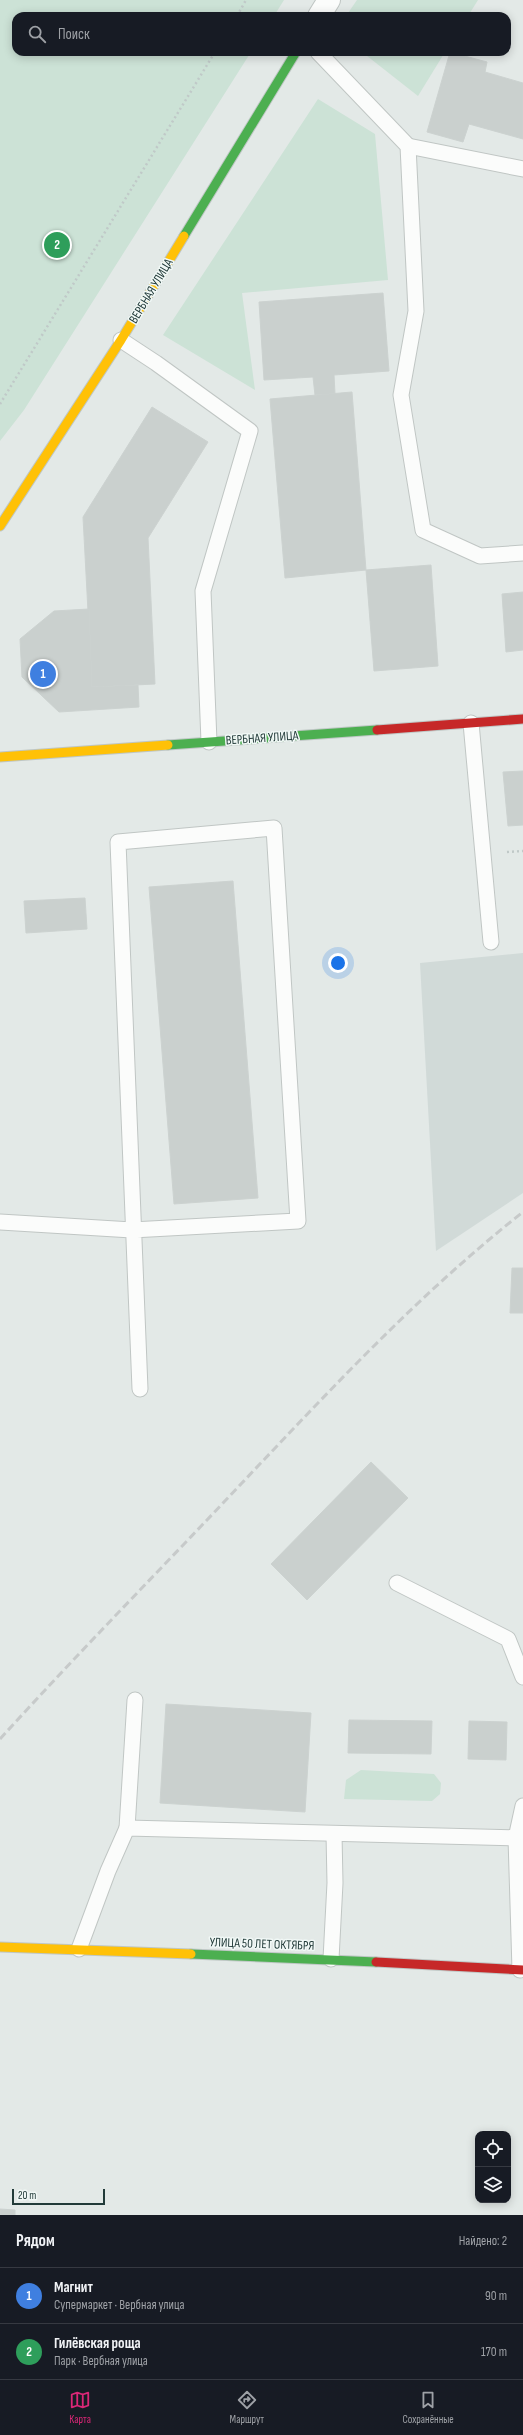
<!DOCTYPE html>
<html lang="ru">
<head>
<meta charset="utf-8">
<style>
  body { margin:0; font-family:"Sofia Sans Condensed",sans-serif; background:#242831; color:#f1f3f6 }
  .controls { position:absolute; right:12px; bottom:12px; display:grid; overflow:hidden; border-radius:8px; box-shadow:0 2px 10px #0003 }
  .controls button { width:36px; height:36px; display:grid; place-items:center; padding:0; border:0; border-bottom:1px solid #363941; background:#171b24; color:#f1f3f6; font:20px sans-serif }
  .scale { position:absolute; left:12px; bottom:10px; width:93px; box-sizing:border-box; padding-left:4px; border:2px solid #223b39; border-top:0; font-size:11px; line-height:14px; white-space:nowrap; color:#223b39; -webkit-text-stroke:3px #f1f8f6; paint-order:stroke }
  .you { position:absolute; left:338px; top:963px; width:14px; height:14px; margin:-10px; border:3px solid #fff; border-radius:50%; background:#1a73e8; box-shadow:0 0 0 6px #1a73e833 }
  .badge { display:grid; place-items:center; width:26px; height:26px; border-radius:50%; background:#db2777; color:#fff; font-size:13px; font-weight:700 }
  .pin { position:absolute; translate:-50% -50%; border:2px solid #fff; box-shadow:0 1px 4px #0006 }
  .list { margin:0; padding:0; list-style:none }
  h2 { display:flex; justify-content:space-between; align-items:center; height:52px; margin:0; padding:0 16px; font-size:17px }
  h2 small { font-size:13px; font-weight:400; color:#9ea1a6 }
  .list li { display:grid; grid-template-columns:26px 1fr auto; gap:12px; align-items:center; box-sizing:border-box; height:56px; padding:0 16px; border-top:1px solid #363941 }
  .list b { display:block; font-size:15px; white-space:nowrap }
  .list p { margin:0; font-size:13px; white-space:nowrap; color:#9ea1a6 }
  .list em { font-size:13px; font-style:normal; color:#9ea1a6 }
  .icon { flex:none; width:22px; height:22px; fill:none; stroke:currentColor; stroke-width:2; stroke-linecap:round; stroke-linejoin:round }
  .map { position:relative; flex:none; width:523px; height:2215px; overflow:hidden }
  .search { position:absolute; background:#171b24; box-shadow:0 2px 10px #0003; left:12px; right:12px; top:12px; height:44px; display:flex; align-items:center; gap:10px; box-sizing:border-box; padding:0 14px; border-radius:12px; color:#9ea1a6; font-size:15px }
  .sheet { height:164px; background:#171b24 }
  nav { display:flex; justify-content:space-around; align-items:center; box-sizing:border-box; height:56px; border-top:1px solid #363941; background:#171b24; font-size:11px; color:#9ea1a6 }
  nav a { display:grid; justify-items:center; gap:2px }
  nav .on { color:#db2777 }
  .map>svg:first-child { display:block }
</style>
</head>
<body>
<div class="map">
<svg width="523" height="2215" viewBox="0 0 523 2215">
  <rect width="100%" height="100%" fill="#e3e9e7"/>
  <!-- built -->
  <polygon fill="#d1dad8" points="523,953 523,1193 436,1251 420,963"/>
  <!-- green -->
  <g fill="#cce2d6">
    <polygon points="0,0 284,0 274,16 16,16 16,52 251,52 24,410 0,441"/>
    <polygon points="357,0 478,0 468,16 346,16"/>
    <polygon points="362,52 445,52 418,96"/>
    <polygon points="318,99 375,134 388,280 242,293 255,390 163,335"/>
    <polygon points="361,1770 434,1774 441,1783 440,1794 432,1801 344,1799 346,1780"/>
  </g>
  <!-- building -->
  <g fill="#cad0ce" stroke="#ccd2d0">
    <polygon points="450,52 487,62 485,72 523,83 523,139 469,124 463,142 427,132"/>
    <polygon points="383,293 389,371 334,375 335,394 315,395 313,377 264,380 259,302"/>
    <polygon points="352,392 366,570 285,578 270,399"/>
    <polygon points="152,407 208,442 148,538 155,684 92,687 83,517"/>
    <polygon points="431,565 438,666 374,671 366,570"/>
    <polygon points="523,592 523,650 506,652 502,594"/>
    <polygon points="89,609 92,687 138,685 139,707 59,712 22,677 20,639 54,611"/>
    <polygon points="523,771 523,825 508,826 503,772"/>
    <polygon points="233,881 258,1198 174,1204 149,887"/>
    <polygon points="85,898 87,929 26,933 24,901"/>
    <polygon points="512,1268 523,1268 523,1313 510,1313"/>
    <polygon points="371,1462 408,1498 307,1600 271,1564"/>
    <polygon points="166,1704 311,1713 305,1812 160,1803"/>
    <polygon points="349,1720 432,1721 431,1754 348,1753"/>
    <polygon points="469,1721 507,1722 506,1760 468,1759"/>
    <polygon points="0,2209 15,2210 15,2215 0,2215"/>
  </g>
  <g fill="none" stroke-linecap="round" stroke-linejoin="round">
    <defs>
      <g id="lane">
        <polyline points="318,52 408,146 416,311 401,395 423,530 480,556 523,553"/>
        <polyline points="408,146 523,169"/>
        <polyline points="121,340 156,363 250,431 203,591 209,742"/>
        <polyline points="471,723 491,942"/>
        <polyline points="0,1222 132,1230 298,1221 274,828 118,842 140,1389"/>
        <polyline points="397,1583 508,1639 523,1677"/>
        <polyline points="127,1828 135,1700"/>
        <polyline points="79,1949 108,1871 127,1828 523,1838"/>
        <polyline points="331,1959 335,1883 334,1834"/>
        <polyline points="520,1970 516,1838 523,1806"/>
      </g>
      <polyline id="street" points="319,16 329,0"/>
      <g id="fast">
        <polyline points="184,236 296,52"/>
        <polyline points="168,745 377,730"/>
        <polyline points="191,1954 376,1962"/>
      </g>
      <g id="slow">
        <polyline points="0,526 121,340 184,236"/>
        <polyline points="0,757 168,745"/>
        <polyline points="0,1947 191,1954"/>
      </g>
      <g id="jam">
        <polyline points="377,730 523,719"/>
        <polyline points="376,1962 523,1970"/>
      </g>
    </defs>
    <!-- lane casing -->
    <use href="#lane" stroke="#c0c6c4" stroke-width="17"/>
    <!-- street casing -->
    <use href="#street" stroke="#c0c6c4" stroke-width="24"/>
    <!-- fast casing -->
    <use href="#fast" stroke="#bfc7c5" stroke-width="11"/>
    <!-- slow casing -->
    <use href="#slow" stroke="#bfc7c5" stroke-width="11"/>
    <!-- jam casing -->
    <use href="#jam" stroke="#bfc7c5" stroke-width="11"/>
    <!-- path -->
    <g stroke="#c0c9c8" stroke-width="2.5" stroke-dasharray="2 3" stroke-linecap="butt">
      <polyline points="237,16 246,0"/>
      <polyline points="0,404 215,52"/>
      <polyline points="507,852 523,851"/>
    </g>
    <!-- lane -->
    <use href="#lane" stroke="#fbfcfb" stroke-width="15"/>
    <!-- street -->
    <use href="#street" stroke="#fbfcfb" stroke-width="22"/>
    <!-- fast -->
    <use href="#fast" stroke="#4caf50" stroke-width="9"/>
    <!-- slow -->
    <use href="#slow" stroke="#ffc107" stroke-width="9"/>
    <!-- jam -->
    <use href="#jam" stroke="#c62828" stroke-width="9"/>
    <!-- rail -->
    <path stroke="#c7caca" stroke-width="3" stroke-dasharray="8 4" stroke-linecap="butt" d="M 0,1739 C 79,1652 161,1569 241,1484 C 331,1389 420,1293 523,1212"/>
  </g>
  <g text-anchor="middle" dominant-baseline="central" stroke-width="3" stroke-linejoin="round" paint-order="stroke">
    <!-- street labels -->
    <g font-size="13" fill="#223b39" stroke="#f1f8f6">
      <text transform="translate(151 291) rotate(-59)">ВЕРБНАЯ УЛИЦА</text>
      <text transform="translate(262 738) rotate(-4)">ВЕРБНАЯ УЛИЦА</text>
      <text transform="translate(262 1944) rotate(2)">УЛИЦА 50 ЛЕТ ОКТЯБРЯ</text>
    </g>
  </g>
</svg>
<div class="controls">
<button><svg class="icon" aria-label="locate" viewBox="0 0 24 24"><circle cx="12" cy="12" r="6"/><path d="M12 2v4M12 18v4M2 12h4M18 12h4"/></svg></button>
<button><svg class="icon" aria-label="layers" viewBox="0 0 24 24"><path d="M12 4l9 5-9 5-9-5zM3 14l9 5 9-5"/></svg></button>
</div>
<div class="scale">20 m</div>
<div class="you"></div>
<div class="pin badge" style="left:43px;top:674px;background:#3f7fe0">1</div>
<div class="pin badge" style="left:57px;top:245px;background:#2e9e5b">2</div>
<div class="search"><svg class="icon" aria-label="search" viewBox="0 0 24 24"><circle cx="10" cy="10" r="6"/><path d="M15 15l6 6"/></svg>Поиск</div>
</div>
<section class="sheet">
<h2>Рядом<small>Найдено: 2</small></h2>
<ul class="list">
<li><span class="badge" style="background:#3f7fe0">1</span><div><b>Магнит</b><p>Супермаркет · Вербная улица</p></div><em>90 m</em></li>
<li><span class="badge" style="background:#2e9e5b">2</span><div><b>Гилёвская роща</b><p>Парк · Вербная улица</p></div><em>170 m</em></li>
</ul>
</section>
<nav>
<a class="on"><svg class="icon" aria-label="map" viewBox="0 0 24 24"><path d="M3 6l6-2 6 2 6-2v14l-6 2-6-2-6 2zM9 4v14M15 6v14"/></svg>Карта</a>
<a><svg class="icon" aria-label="directions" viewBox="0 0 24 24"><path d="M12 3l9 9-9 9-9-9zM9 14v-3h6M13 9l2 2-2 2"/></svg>Маршрут</a>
<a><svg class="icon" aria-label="saved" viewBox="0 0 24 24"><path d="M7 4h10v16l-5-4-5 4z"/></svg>Сохранённые</a>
</nav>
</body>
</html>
